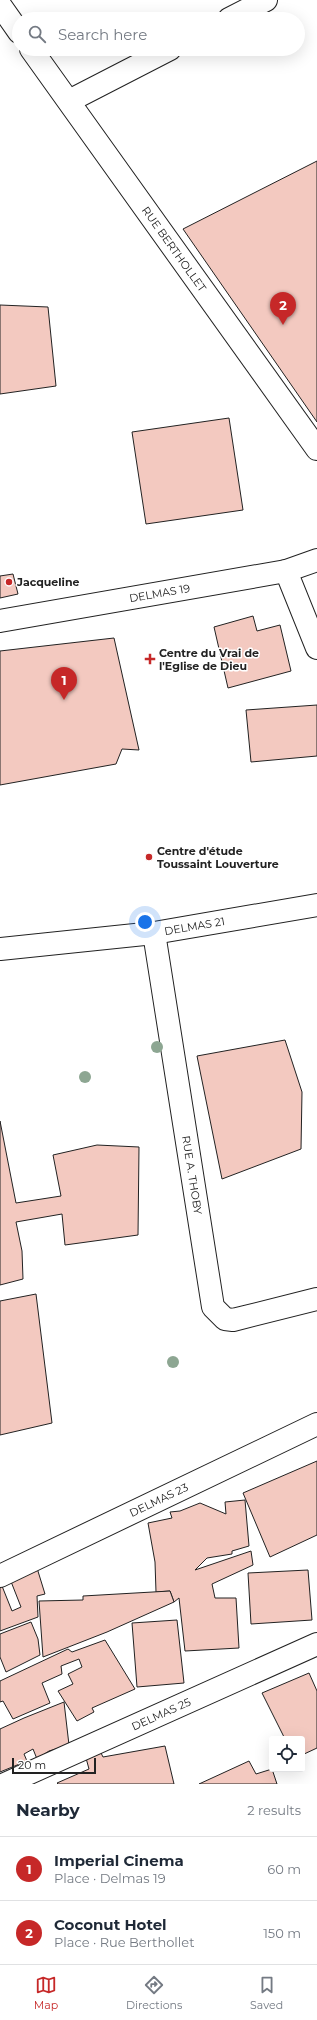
<!DOCTYPE html>
<html lang="en">
<head>
<meta charset="utf-8">
<style>
  body { margin:0; font-family:Montserrat,sans-serif; background:#f6f6f7; color:#1f2937 }
  .controls { position:absolute; right:12px; bottom:12px; display:grid; overflow:hidden; border-radius:4px; box-shadow:0 4px 16px #0002 }
  .controls button { width:36px; height:36px; display:grid; place-items:center; padding:0; border:0; border-bottom:1px solid #e0e1e3; background:#fff; color:#1f2937; font:20px sans-serif }
  .scale { position:absolute; left:12px; bottom:10px; width:84px; box-sizing:border-box; padding-left:4px; border:2px solid #222; border-top:0; font-size:11px; line-height:14px; white-space:nowrap; color:#222; -webkit-text-stroke:3px #fff; paint-order:stroke }
  .you { position:absolute; left:145px; top:922px; width:14px; height:14px; margin:-10px; border:3px solid #fff; border-radius:50%; background:#1a73e8; box-shadow:0 0 0 6px #1a73e833 }
  .badge { display:grid; place-items:center; width:26px; height:26px; border-radius:50%; background:#c62828; color:#fff; font-size:13px; font-weight:700 }
  .pin { position:absolute; translate:-50% -33px; filter:drop-shadow(0 1px 2px #0008) }
  .pin::after { content:''; position:absolute; top:21px; width:14px; height:12px; background:inherit; clip-path:polygon(0 0,100% 0,50% 100%) }
  .list { margin:0; padding:0; list-style:none }
  h2 { display:flex; justify-content:space-between; align-items:center; height:52px; margin:0; padding:0 16px; font-size:17px }
  h2 small { font-size:13px; font-weight:400; color:#747a83 }
  .list li { display:grid; grid-template-columns:26px 1fr auto; gap:12px; align-items:center; box-sizing:border-box; height:64px; padding:0 16px; border-top:1px solid #e0e1e3 }
  .list b { display:block; font-size:15px; white-space:nowrap }
  .list p { margin:0; font-size:13px; white-space:nowrap; color:#747a83 }
  .list em { font-size:13px; font-style:normal; color:#747a83 }
  .icon { flex:none; width:22px; height:22px; fill:none; stroke:currentColor; stroke-width:2; stroke-linecap:round; stroke-linejoin:round }
  .map { position:relative; flex:none; width:317px; height:1784px; overflow:hidden }
  .search { position:absolute; background:#fff; box-shadow:0 4px 16px #0002; left:12px; right:12px; top:12px; height:44px; display:flex; align-items:center; gap:10px; box-sizing:border-box; padding:0 14px; border-radius:22px; color:#747a83; font-size:15px }
  .sheet { height:180px; background:#fff }
  nav { display:flex; justify-content:space-around; align-items:center; box-sizing:border-box; height:56px; border-top:1px solid #e0e1e3; background:#fff; font-size:11px; color:#747a83 }
  nav a { display:grid; justify-items:center; gap:2px }
  nav .on { color:#c62828 }
  .map>svg:first-child { display:block }
</style>
</head>
<body>
<div class="map">
<svg width="317" height="1784" viewBox="0 0 317 1784">
  <rect width="100%" height="100%" fill="#fff"/>
  <!-- building -->
  <g fill="#f3c9c0" stroke="#222">
    <polygon points="317,161 317,422 183,229"/>
    <polygon points="0,305 48,307 56,386 0,394"/>
    <polygon points="229,418 243,510 146,524 132,432"/>
    <polygon points="13,574 18,594 0,598 0,576"/>
    <polygon points="253,616 257,631 280,625 291,671 228,688 214,627"/>
    <polygon points="114,638 139,750 122,749 116,764 0,785 0,651"/>
    <polygon points="317,705 317,756 251,762 246,710"/>
    <polygon points="285,1040 302,1092 301,1149 222,1179 197,1056"/>
    <polygon points="0,1121 16,1203 61,1196 53,1155 97,1145 139,1147 138,1235 65,1245 62,1214 16,1222 22,1251 23,1279 0,1285"/>
    <polygon points="36,1294 52,1423 0,1435 0,1301"/>
    <polygon points="317,1461 317,1535 270,1557 243,1493"/>
    <polygon points="245,1500 249,1546 232,1551 232,1554 207,1558 195,1570 251,1551 253,1565 212,1584 215,1598 236,1598 239,1648 185,1651 179,1598 174,1602 170,1591 156,1592 155,1562 148,1523 172,1518 170,1512 180,1511 200,1503 226,1514 225,1502"/>
    <polygon points="37,1568 45,1594 37,1596 38,1617 0,1631 0,1587 2,1586 12,1611 21,1607 10,1579"/>
    <polygon points="308,1570 312,1620 251,1624 248,1573"/>
    <polygon points="170,1591 174,1602 107,1632 43,1657 39,1601 83,1600 83,1596"/>
    <polygon points="177,1620 184,1683 137,1687 132,1623"/>
    <polygon points="31,1622 38,1639 40,1655 6,1672 0,1657 0,1634"/>
    <polygon points="105,1640 135,1689 92,1708 94,1712 77,1721 58,1691 73,1684 68,1674 82,1667 79,1659 61,1666 62,1674 42,1683 50,1703 13,1719 3,1701 0,1702 0,1681 68,1649 72,1652"/>
    <polygon points="309,1673 317,1691 317,1748 302,1755 302,1739 285,1739 262,1693"/>
    <polygon points="64,1702 69,1745 49,1751 37,1759 33,1749 24,1754 27,1761 0,1772 0,1729 24,1718"/>
    <polygon points="165,1746 174,1784 58,1784 57,1783 89,1769 86,1758 101,1753 103,1757"/>
    <polygon points="249,1761 256,1774 272,1769 277,1784 199,1784"/>
  </g>
  <g fill="none" stroke-linecap="round" stroke-linejoin="round">
    <defs>
      <g id="street">
        <polyline points="0,5 19,32"/>
        <polyline points="229,19 266,0"/>
        <path id="s1" d="M 31,49 L 317,449"/>
        <polyline points="69,101 170,49"/>
        <polyline points="286,571 317,648"/>
        <path id="s2" d="M 0,621 L 286,571 L 317,560"/>
        <path id="s3" d="M 154,933 L 213,1307 L 225,1319 L 233,1320 L 317,1299"/>
        <path id="s4" d="M 0,949 L 154,933 L 317,905"/>
        <path id="s5" d="M 0,1576 L 317,1424"/>
        <path id="s6" d="M 5,1784 L 317,1644"/>
      </g>
    </defs>
    <!-- street casing -->
    <use href="#street" stroke="#222" stroke-width="24"/>
    <!-- street -->
    <use href="#street" stroke="#fff" stroke-width="22"/>
  </g>
  <!-- trees -->
  <g fill="#8da692">
    <circle cx="157" cy="1047" r="6"/>
    <circle cx="85" cy="1077" r="6"/>
    <circle cx="173" cy="1362" r="6"/>
  </g>
  <!-- markers -->
  <g fill="#c62828" stroke="#fff" stroke-width="1.5">
    <circle cx="9" cy="582" r="4"/>
    <path d="M148 653h4v4h4v4h-4v4h-4v-4h-4v-4h4z"/>
    <circle cx="149" cy="857" r="4"/>
  </g>
  <g text-anchor="middle" dominant-baseline="central" stroke-width="3" stroke-linejoin="round" paint-order="stroke">
    <!-- street labels -->
    <g font-size="11" fill="#222" stroke="#fff">
      <text stroke="none"><textPath href="#s1" startOffset="246">RUE BERTHOLLET</textPath></text>
      <text stroke="none"><textPath href="#s2" startOffset="162">DELMAS 19</textPath></text>
      <text stroke="none"><textPath href="#s4" startOffset="196">DELMAS 21</textPath></text>
      <text stroke="none"><textPath href="#s3" startOffset="245">RUE A. THOBY</textPath></text>
      <text stroke="none"><textPath href="#s5" startOffset="176">DELMAS 23</textPath></text>
      <text stroke="none"><textPath href="#s6" startOffset="171">DELMAS 25</textPath></text>
    </g>
    <!-- poi labels -->
    <g font-size="11" font-weight="bold" fill="#222" stroke="#fff" text-anchor="start">
      <text x="17" y="582">Jacqueline</text>
      <text x="159" y="653">Centre du Vrai de<tspan x="159" dy="13">l'Eglise de Dieu</tspan></text>
      <text x="157" y="851">Centre d'étude<tspan x="157" dy="13">Toussaint Louverture</tspan></text>
    </g>
  </g>
</svg>
<div class="controls">
<button><svg class="icon" aria-label="locate" viewBox="0 0 24 24"><circle cx="12" cy="12" r="6"/><path d="M12 2v4M12 18v4M2 12h4M18 12h4"/></svg></button>
</div>
<div class="scale">20 m</div>
<div class="you"></div>
<div class="pin badge" style="left:64px;top:700px">1</div>
<div class="pin badge" style="left:283px;top:325px">2</div>
<div class="search"><svg class="icon" aria-label="search" viewBox="0 0 24 24"><circle cx="10" cy="10" r="6"/><path d="M15 15l6 6"/></svg>Search here</div>
</div>
<section class="sheet">
<h2>Nearby<small>2 results</small></h2>
<ul class="list">
<li><span class="badge">1</span><div><b>Imperial Cinema</b><p>Place · Delmas 19</p></div><em>60 m</em></li>
<li><span class="badge">2</span><div><b>Coconut Hotel</b><p>Place · Rue Berthollet</p></div><em>150 m</em></li>
</ul>
</section>
<nav>
<a class="on"><svg class="icon" aria-label="map" viewBox="0 0 24 24"><path d="M3 6l6-2 6 2 6-2v14l-6 2-6-2-6 2zM9 4v14M15 6v14"/></svg>Map</a>
<a><svg class="icon" aria-label="directions" viewBox="0 0 24 24"><path d="M12 3l9 9-9 9-9-9zM9 14v-3h6M13 9l2 2-2 2"/></svg>Directions</a>
<a><svg class="icon" aria-label="saved" viewBox="0 0 24 24"><path d="M7 4h10v16l-5-4-5 4z"/></svg>Saved</a>
</nav>
</body>
</html>
